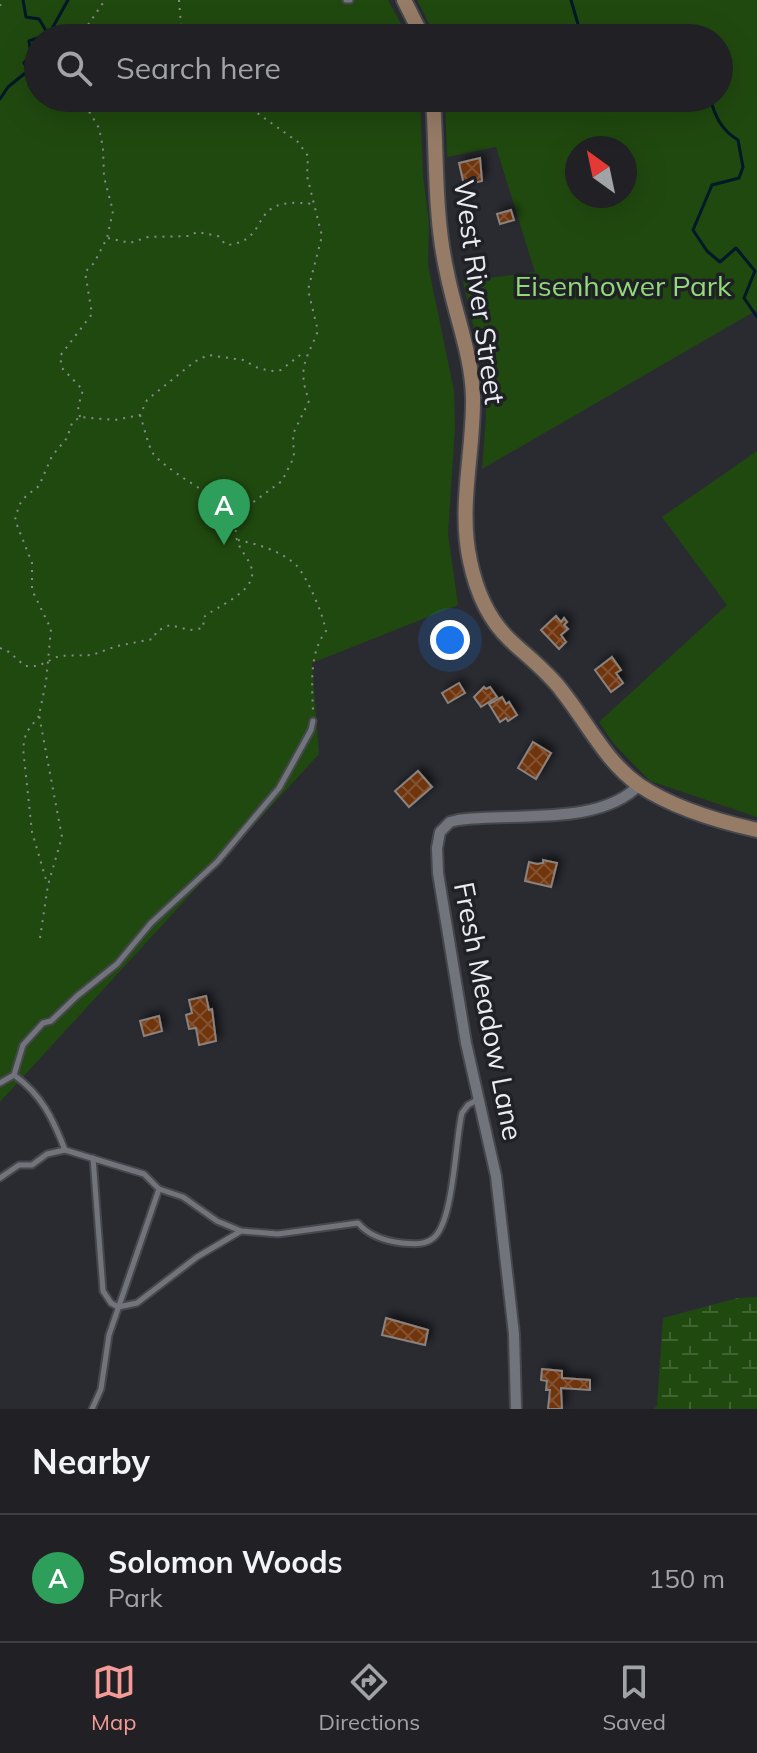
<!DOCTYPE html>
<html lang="en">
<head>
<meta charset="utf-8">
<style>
  body { margin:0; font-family:Mulish,sans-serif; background:#2d2d32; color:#f1f3f6 }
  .compass { position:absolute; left:565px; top:136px; width:72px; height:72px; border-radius:50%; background:#202025; box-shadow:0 8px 32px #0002; rotate:327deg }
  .you { position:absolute; left:450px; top:640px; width:28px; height:28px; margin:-20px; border:6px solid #fff; border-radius:50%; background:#1a73e8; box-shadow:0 0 0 12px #1a73e833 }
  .badge { display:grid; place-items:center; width:52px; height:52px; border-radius:50%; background:#f59b97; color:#fff; font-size:26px; font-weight:700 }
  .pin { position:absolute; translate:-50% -66px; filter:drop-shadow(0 2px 4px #0008) }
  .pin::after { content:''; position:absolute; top:42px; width:28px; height:24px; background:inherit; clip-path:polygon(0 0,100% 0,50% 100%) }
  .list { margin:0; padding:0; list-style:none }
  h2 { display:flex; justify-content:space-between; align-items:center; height:104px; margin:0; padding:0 32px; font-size:34px }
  h2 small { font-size:26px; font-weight:400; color:#a2a3a7 }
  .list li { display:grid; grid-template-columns:52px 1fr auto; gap:24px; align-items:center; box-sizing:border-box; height:128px; padding:0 32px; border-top:2px solid #3d3e42 }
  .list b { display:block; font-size:30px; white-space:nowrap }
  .list p { margin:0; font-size:26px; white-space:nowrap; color:#a2a3a7 }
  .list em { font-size:26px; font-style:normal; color:#a2a3a7 }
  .icon { flex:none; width:44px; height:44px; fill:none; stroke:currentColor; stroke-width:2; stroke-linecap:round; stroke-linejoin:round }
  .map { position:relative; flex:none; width:757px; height:1409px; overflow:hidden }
  .search { position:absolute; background:#202025; box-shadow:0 8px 32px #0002; left:24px; right:24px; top:24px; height:88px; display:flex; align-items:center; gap:20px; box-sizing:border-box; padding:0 28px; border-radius:44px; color:#a2a3a7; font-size:30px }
  .sheet { height:232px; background:#202025 }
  nav { display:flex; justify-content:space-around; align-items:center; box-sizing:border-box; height:112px; border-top:2px solid #3d3e42; background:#202025; font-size:22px; color:#a2a3a7 }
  nav a { display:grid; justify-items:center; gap:4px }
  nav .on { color:#f59b97 }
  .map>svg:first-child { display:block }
</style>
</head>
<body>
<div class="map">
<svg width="757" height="1409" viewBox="0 0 757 1409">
  <defs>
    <pattern id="wetland-marsh" width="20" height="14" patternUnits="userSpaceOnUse" patternTransform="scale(2)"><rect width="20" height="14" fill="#20490f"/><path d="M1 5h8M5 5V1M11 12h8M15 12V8" fill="none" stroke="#416332"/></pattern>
    <pattern id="building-cross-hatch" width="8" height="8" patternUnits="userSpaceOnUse" patternTransform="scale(2)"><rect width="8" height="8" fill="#6f340d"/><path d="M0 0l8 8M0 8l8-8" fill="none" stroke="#845231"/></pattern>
    <filter id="shadow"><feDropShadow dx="4.5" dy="-4.5" stdDeviation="4" flood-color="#0009"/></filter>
  </defs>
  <rect width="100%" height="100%" fill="#2a2b31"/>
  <!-- wetland -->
  <polygon fill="url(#wetland-marsh)" points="757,1297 757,1409 653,1409 657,1406 663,1318 738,1298"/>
  <!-- park -->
  <g fill="#20490f" fill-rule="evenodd">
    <polygon points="0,0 388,0 409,38 38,38 38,98 420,98 423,177 429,223 428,265 454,391 455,427 448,534 458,605 312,663 319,754 0,1102"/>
    <path d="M 417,0 L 757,0 L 757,310 L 482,469 L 486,416 L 484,373 L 463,281 L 535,272 L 496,147 L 447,157 L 445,98 L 719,98 L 719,38 L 436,38 ZM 577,148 L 625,148 L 625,196 L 577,196 Z"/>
    <polygon points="757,451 757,817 650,781 614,744 599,722 727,605 662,517"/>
  </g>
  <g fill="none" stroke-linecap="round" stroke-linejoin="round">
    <!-- stream -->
    <g stroke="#001828" stroke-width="3">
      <polyline points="23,0 26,17 39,19 48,34"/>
      <polyline points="571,0 582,38"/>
      <path d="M 710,98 C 715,116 721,130 738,140 L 743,167 L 739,178 L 712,185 L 693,230 L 707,251 L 720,262 L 736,248 L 755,271 L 744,298 L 757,317"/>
      <polyline points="0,99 8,87 29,70 24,63 31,55 29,41 49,34 68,0"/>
    </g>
  </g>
  <!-- building -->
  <g fill="url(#building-cross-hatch)" stroke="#8b827e" stroke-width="2" filter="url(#shadow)">
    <polygon points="480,158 482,181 464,185 459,163"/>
    <polygon points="511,210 514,220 500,224 497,214"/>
    <polygon points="556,616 561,622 564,618 567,622 564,625 568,629 561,635 566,642 559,649 541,630"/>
    <polygon points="612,657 621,670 616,673 623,683 611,692 595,670"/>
    <polygon points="459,683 465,693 448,703 442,693"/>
    <polygon points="484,687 486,689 490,687 497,697 481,707 474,697"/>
    <polygon points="502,697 506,704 509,702 517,715 508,721 506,718 500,722 489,704"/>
    <polygon points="533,742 551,753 536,779 518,768"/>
    <polygon points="418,771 432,787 409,807 395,791"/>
    <polygon points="543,860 557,863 551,887 525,881 529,862 537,864 543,863"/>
    <polygon points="206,996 209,1010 212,1009 216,1041 199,1045 196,1028 189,1029 186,1015 192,1013 189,1000"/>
    <polygon points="159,1016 162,1031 144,1036 140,1021"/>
    <polygon points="386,1318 428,1330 425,1345 382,1335"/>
    <polygon points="542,1369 562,1371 562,1378 590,1380 590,1390 561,1388 562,1409 548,1409 550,1390 546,1390 547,1381 541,1380"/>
  </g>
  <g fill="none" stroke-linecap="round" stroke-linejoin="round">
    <defs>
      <g id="lane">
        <polyline points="346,0 350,0"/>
        <path d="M 14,1075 C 42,1095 53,1119 65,1150"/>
        <polyline points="0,1083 14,1075 23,1045 43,1023 51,1021 77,996 117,964 151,923 217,862 279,788 311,730 313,721"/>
        <polyline points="93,1158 103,1291 111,1303 118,1307 137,1303 197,1257 241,1231"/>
        <path d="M 0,1178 L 19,1165 L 32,1165 L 47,1154 L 65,1150 L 144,1174 L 159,1189 L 183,1197 L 217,1221 L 241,1231 L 278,1234 L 358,1223 C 369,1236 385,1241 402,1243 C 412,1244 424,1245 432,1239 C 454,1225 455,1140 462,1113 L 468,1105 L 479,1099"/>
        <polyline points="92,1409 101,1389 109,1335 159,1189"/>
      </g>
      <path id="street" d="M 516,1409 L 514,1334 L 496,1176 L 466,1043 L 438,873 L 437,848 L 440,832 L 450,822 L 458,820 C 511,812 599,827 639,785"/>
      <g id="secondary">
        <polyline points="404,0 423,38"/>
        <path d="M 433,98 C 437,156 434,216 447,273 C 455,314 472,355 473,397 C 474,451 458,507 470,561 C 476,590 488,619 510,640 C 528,657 548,672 562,691 C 587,722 605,761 639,785 C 673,808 717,821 757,830"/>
      </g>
    </defs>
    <!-- lane casing -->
    <use href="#lane" stroke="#46474d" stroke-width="9"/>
    <!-- street casing -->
    <use href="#street" stroke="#46474d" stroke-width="14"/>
    <!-- secondary casing -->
    <use href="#secondary" stroke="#46474d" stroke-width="18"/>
    <!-- path -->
    <g stroke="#898a8f" stroke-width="2" stroke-dasharray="2 6" stroke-linecap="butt">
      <polyline points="179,0 182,38"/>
      <polyline points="0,6 2,0"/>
      <polyline points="79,38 105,0"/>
      <path d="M 108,238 L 130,243 L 148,237 L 189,236 L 197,232 L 218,236 L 226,245 C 275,241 243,195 312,204"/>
      <path d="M 140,415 C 144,427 147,441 152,452 C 161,467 217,499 236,510"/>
      <polyline points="80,417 78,407 83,390 62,368 60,356 92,314 85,272 94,263 107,238 113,211 104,177 103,148 99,128 81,98"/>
      <path d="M 238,540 C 257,544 282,551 297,566 C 308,579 323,614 326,631 C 309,653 312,685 313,711"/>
      <path d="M 0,648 L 9,652 L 25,666 L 38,666 L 59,656 L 92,655 L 117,646 L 153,639 L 157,631 L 170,625 L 190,630 L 203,628 L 204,617 C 217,606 256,592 252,570 C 250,559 238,549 236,536 C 235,527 238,520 237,511 L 248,506 L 282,481 L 294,457 L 293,434 L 309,401 C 297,367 306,361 318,331 L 308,290 L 322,236 L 307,176 L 308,156 L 298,142 L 236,98"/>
      <polyline points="39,716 26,733 23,748 32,832 47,883"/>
      <polyline points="40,938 48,885 62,837 39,715 46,682 51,629 32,590 32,563 15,520 19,505 26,496 39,486 52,456 67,438 72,423 80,417 115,420 140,415 147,400 194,362 208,355 243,360 258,368 271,371 281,370 304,352"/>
    </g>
    <!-- lane -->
    <use href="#lane" stroke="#72747c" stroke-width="5"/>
    <!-- street -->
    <use href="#street" stroke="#72747c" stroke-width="10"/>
    <!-- secondary -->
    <use href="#secondary" stroke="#967c67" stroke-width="14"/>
  </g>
  <g text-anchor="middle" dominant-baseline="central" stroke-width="7" stroke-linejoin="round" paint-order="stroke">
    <!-- park labels -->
    <g font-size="28" fill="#91da77" stroke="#202127">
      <text x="623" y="285">Eisenhower Park</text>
    </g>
    <!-- street labels -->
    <g font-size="28" fill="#ebecf1" stroke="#202127">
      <text transform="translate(480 292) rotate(82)">West River Street</text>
      <text transform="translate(489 1011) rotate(79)">Fresh Meadow Lane</text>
    </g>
  </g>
</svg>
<svg class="compass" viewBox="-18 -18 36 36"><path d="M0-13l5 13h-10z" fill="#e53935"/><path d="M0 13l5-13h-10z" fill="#a2a3a7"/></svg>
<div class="you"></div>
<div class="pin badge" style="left:224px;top:545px;background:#2e9e5b">A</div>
<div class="search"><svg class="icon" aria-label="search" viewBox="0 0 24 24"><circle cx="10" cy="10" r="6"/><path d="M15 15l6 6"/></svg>Search here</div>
</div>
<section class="sheet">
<h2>Nearby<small></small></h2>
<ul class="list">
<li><span class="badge" style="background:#2e9e5b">A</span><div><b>Solomon Woods</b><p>Park</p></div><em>150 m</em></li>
</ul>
</section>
<nav>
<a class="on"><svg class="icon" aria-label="map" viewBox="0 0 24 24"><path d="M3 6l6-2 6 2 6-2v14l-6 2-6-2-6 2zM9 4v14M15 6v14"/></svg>Map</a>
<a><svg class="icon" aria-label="directions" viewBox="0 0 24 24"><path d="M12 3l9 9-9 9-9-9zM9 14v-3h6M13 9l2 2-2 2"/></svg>Directions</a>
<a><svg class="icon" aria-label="saved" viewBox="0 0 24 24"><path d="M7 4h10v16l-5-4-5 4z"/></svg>Saved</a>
</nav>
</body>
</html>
